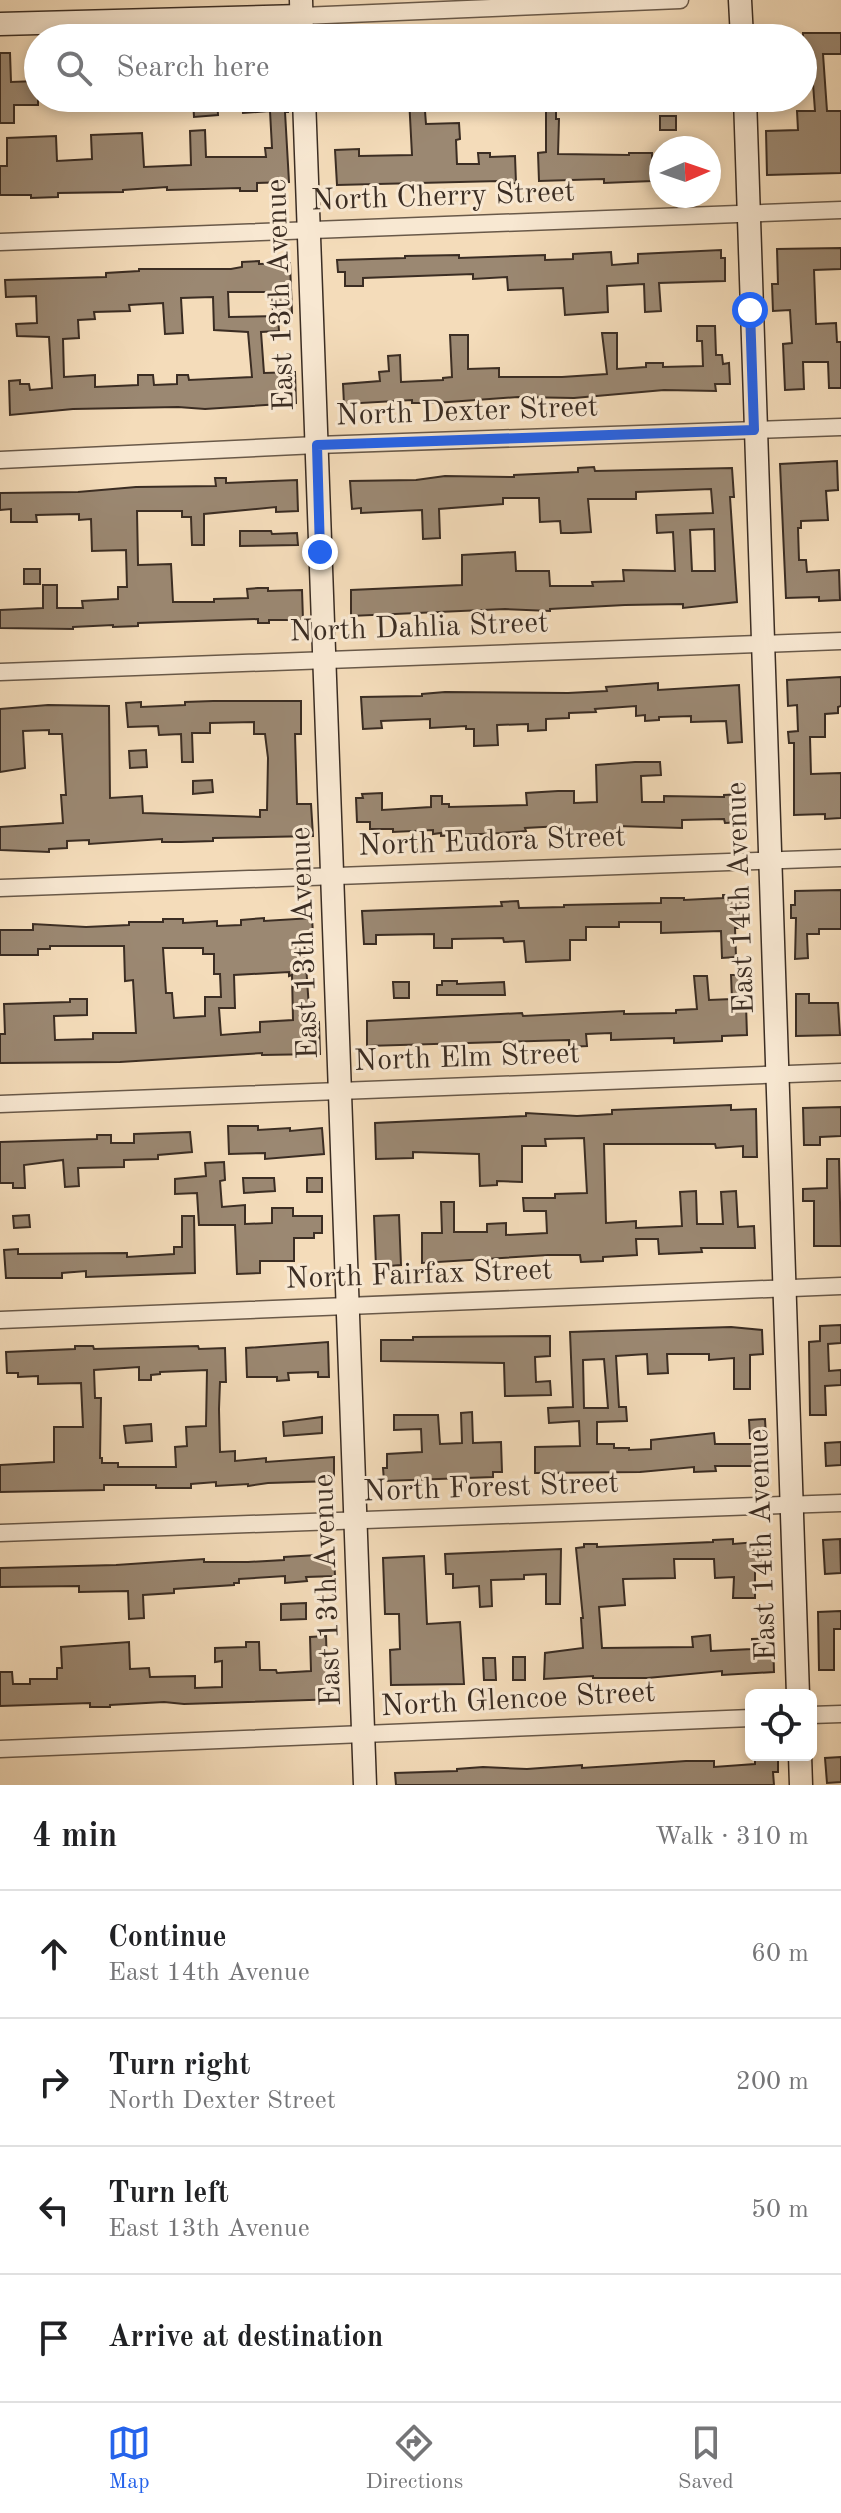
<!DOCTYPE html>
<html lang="en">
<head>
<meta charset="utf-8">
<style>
  body { margin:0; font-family:"Old Standard TT",serif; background:#f6f6f6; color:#202124 }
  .controls { position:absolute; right:24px; bottom:24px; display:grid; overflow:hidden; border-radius:12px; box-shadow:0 4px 12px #0003 }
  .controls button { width:72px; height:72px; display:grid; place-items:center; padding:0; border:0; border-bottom:2px solid #e0e0e0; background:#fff; color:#202124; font:40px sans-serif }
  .compass { position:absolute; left:649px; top:136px; width:72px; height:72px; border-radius:50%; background:#fff; box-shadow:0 4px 12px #0003; rotate:88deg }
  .stop { position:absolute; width:24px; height:24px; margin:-18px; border:6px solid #2563eb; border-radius:50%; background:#fff }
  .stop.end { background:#2563eb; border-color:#fff; box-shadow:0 2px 8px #0008 }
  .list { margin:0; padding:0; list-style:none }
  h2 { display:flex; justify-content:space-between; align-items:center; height:104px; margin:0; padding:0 32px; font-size:34px }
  h2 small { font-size:26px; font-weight:400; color:#757577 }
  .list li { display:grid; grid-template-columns:52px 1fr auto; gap:24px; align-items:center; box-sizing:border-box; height:128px; padding:0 32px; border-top:2px solid #e0e0e0 }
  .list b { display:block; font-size:30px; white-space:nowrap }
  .list p { margin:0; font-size:26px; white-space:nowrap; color:#757577 }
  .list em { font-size:26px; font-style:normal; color:#757577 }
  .icon { flex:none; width:44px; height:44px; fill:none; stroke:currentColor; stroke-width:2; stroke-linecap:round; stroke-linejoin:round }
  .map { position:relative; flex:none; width:841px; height:1785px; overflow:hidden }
  .search { position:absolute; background:#fff; box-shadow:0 4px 12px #0003; left:24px; right:24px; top:24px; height:88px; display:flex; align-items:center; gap:20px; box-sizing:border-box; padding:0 28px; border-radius:44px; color:#757577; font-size:30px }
  .sheet { height:616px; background:#fff }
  nav { display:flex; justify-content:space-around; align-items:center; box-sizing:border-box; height:112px; border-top:2px solid #e0e0e0; background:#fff; font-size:22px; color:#757577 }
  nav a { display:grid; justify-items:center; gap:4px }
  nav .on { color:#2563eb }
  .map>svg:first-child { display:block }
</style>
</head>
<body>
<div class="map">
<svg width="841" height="1785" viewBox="0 0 841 1785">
  <rect width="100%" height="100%" fill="#f4dcba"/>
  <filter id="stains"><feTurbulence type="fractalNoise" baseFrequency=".0025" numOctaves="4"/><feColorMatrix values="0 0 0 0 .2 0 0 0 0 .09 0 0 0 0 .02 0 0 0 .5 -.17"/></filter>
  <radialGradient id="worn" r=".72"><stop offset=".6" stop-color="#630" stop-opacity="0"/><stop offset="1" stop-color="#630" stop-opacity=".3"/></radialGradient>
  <!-- building -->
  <g fill="#9b8872" stroke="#3b2d23" stroke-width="2" fill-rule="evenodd">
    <polygon points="803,33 841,33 841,54 823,54 827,111 841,111 841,173 767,175 766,131 798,130 797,111 815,111 811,56 803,56"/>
    <polygon points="0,53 10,53 11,82 38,81 38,105 14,105 14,123 0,123"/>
    <polygon points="288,98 288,112 285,112 289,182 257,183 257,191 240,191 240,188 167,190 167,187 123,190 123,192 58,193 58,197 31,198 31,195 0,195 0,166 7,166 7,138 56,136 57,161 92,159 91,135 142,133 144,167 191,165 190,131 205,130 206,157 266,157 265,148 272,148 270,111 243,113 242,100"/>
    <polygon points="391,98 392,108 347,111 346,99"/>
    <polygon points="409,98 424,98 426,124 459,123 460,139 456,140 457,164 479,164 478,153 490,153 490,157 515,156 516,183 500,184 500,181 337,185 335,150 359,149 359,156 412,155"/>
    <polygon points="217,99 218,115 194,117 193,100"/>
    <polygon points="546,109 556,109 556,119 559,119 558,154 629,155 629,153 652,153 652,181 604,183 604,179 539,181 538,153 546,152"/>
    <rect x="660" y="116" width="16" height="14"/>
    <polygon points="841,248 841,269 814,270 816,324 836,323 837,342 841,342 841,388 829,388 828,362 803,362 804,389 785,390 783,344 792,343 790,310 773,311 772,284 778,284 777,249"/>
    <polygon points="721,250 721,258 725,258 725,281 659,283 661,311 645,312 644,284 607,286 608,312 565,315 563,288 508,290 507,277 473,279 473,274 363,278 363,286 345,286 345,272 338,272 337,260 405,258 405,256 459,255 459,258 545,255 545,260 573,259 573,254 611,252 612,265 638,263 638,254"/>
    <path d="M 259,261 L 259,264 L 290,263 L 292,313 L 273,314 L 272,292 L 228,292 L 229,317 L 278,316 L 279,331 L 261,332 L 264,373 L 295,372 L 296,403 L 205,409 L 178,407 L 73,409 L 10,415 L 9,381 L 20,380 L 20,384 L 29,384 L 30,390 L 52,388 L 49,337 L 17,336 L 16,324 L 37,323 L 36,296 L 6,297 L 5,280 L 106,277 L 106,273 L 139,271 L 139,269 L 231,269 L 242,267 L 242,262 ZM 213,297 L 214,330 L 248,332 L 252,377 L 189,380 L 188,375 L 177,375 L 177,384 L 154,385 L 153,375 L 138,375 L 138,385 L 95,387 L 95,375 L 64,377 L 63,339 L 79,338 L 78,320 L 95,319 L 94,312 L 130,311 L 129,305 L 163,303 L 165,334 L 183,333 L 181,298 Z"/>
    <polygon points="697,326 715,326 716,355 722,355 723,364 729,363 730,384 715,384 716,391 664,390 574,398 518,397 435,403 412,403 412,400 344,404 343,384 380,381 379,372 389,371 388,356 400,355 401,382 443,380 443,378 452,377 450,335 468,335 468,369 499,368 499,377 562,377 607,374 602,333 617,333 617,369 646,367 646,363 663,363 663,367 703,366 702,341 697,341"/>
    <polygon points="837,461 838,490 826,491 828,520 801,521 801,528 798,528 799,560 806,560 807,572 839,570 840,600 819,601 819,597 786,598 780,464"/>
    <path d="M 594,467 L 595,471 L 732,468 L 734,497 L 730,497 L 737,602 L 683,608 L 683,604 L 625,605 L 550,609 L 550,611 L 505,609 L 351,616 L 351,590 L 462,585 L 462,555 L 515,552 L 516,571 L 549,571 L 550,586 L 593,586 L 592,582 L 624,581 L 623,570 L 675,571 L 673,532 L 657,533 L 656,515 L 713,513 L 711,489 L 636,492 L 636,499 L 588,499 L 591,532 L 572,533 L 561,533 L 560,521 L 540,522 L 539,498 L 503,498 L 503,504 L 439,509 L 440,538 L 423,539 L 422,510 L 361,513 L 361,508 L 352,509 L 350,481 L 416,480 L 445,476 L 514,477 L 514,475 L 578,472 L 578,468 ZM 714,529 L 715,571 L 692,571 L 690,530 Z"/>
    <polygon points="215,478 226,478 226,483 297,480 298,511 276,512 276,507 204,514 204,545 192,545 191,517 182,517 182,511 137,511 138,565 171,564 173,602 214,602 214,599 248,598 247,589 258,588 268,588 268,591 302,590 303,620 269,620 269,623 258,623 258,619 138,623 138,626 113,627 113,625 73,627 73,629 0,628 0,610 43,608 43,585 57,585 57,608 83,608 82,601 118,599 118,587 127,587 126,550 92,551 91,519 79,520 79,514 36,515 37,522 11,522 11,509 0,510 0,493 78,492 136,487 216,486"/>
    <polygon points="240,531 271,531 272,534 297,533 298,545 240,546"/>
    <rect x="24" y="569" width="16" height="15"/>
    <polygon points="841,677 841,706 838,707 838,713 825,714 825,737 810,737 811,774 841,773 841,818 825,819 825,814 794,815 794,743 789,743 788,732 798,731 797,705 788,706 787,680"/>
    <polygon points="658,683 658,690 739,685 742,742 728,743 726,721 691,722 691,716 659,717 659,720 645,721 645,715 636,716 636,706 595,709 596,712 569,713 569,718 546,719 546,730 528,731 528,724 497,725 498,745 474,746 474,729 466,729 466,726 430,728 430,719 381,721 382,728 363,729 361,697 422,696 422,694 445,692 568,693 607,691 606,687"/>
    <polygon points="213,701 301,701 301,734 295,734 297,804 311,804 313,836 213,838 213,841 181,842 162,842 162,839 89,844 89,840 67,841 67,848 49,849 49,852 0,850 0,827 63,823 61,795 66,795 62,734 49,734 49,730 23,731 25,768 0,772 0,709 48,705 109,706 110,798 142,796 143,813 260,817 260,810 267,810 268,758 265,734 254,734 254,722 210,723 210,733 192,733 193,762 182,762 181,734 159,735 158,726 128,727 126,703 141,702 141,707 185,705 185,702"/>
    <polygon points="146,750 147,767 130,768 129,751"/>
    <polygon points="635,762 660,762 661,775 641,776 642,802 664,802 664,796 724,797 724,795 743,794 745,822 725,823 724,819 682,820 682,828 617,826 617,832 595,834 563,835 562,826 525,828 526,831 501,833 441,836 441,833 433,834 433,830 393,832 393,829 370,829 370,822 357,822 356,798 363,798 362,794 382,793 382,810 431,807 431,796 442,796 442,804 449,804 449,807 527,805 526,793 558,791 574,791 574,803 597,802 596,765"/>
    <polygon points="212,780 213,792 193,794 193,781"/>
    <polygon points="841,890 841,929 819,929 819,934 807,934 808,958 795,959 796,918 791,918 791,905 795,905 795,891"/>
    <polygon points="723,895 747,895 748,920 742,921 742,928 735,928 736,957 722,958 721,931 661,933 661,922 619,922 619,927 586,927 586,940 570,940 570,960 526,962 524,941 504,942 503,938 452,939 452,948 434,948 434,934 376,935 376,944 364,944 362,911 502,906 501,902 518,901 519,908 564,907 564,905 661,903 661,898 684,898 684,900 723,898"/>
    <path d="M 264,918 L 264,921 L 312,918 L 313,934 L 304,934 L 305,950 L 310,1023 L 319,1022 L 320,1054 L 262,1055 L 262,1053 L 120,1062 L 0,1063 L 0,1034 L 5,1034 L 4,1004 L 70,1002 L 70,999 L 87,999 L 87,1015 L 54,1016 L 55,1040 L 93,1039 L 93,1033 L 136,1033 L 133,980 L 125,981 L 124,946 L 50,946 L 50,949 L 38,949 L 38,955 L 0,955 L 0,930 L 33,930 L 33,924 L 86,927 L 129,925 L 129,922 L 163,922 L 163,919 L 183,919 L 183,923 L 217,921 L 217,926 L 241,925 L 241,920 ZM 163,948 L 203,948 L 203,954 L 214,954 L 214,974 L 220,974 L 221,997 L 205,997 L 205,1016 L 174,1018 L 172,993 L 166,993 ZM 289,972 L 289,976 L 292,975 L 293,1020 L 260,1022 L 260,1032 L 221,1035 L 219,1008 L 235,1008 L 234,975 Z"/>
    <polygon points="731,975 745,975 747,1035 722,1036 722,1041 674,1043 674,1038 611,1040 611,1033 586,1034 587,1046 569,1047 569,1040 367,1046 367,1021 522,1013 523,1016 624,1011 624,1014 676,1013 676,1010 697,1009 694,976 707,976 709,1000 732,999"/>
    <polygon points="442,981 457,981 457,984 504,982 505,995 437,995 437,985 442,985"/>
    <polygon points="393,982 409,982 409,998 394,998"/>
    <polygon points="796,994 809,994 809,1003 838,1003 840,1035 796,1036"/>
    <polygon points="731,1105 731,1110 756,1109 757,1157 743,1157 743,1146 716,1148 715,1144 604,1144 606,1223 636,1221 636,1228 682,1226 680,1192 696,1191 697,1224 723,1224 721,1192 736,1191 738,1227 754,1226 755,1248 701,1248 702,1252 659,1254 658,1239 636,1239 637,1255 603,1257 603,1261 581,1262 580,1255 548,1255 422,1263 422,1233 442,1233 441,1202 454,1202 454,1232 487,1232 487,1224 506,1223 506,1235 547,1233 546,1211 524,1211 523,1198 555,1198 555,1194 587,1193 584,1138 545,1139 546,1146 522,1146 522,1182 497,1181 497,1185 480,1186 479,1154 413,1152 413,1158 376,1159 375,1123 526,1116 526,1113 577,1116 612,1114 612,1110"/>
    <polygon points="841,1107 841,1136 820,1137 820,1145 804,1145 803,1108"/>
    <polygon points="228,1126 258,1126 258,1130 290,1128 290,1131 322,1128 324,1154 265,1159 265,1153 229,1154"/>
    <polygon points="190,1132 192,1152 158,1155 158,1159 124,1160 124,1167 78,1168 79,1186 65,1187 63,1160 24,1165 25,1188 13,1188 13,1183 0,1183 0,1142 97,1139 97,1135 111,1135 111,1143 134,1143 134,1134"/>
    <polygon points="827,1159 839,1159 841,1246 814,1246 814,1201 803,1201 803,1189 827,1188"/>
    <polygon points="224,1162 225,1180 220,1181 222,1207 245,1205 245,1224 272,1223 272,1208 293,1208 293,1216 322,1216 322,1233 314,1233 314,1238 294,1238 294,1261 260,1261 260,1273 237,1274 235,1225 199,1225 197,1193 175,1194 175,1179 206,1176 205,1163"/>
    <polygon points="243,1178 274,1178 275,1191 244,1193"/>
    <rect x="307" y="1178" width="15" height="14"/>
    <polygon points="29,1215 30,1227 14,1228 13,1216"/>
    <polygon points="399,1215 401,1265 376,1267 374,1216"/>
    <polygon points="182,1216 194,1216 195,1273 86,1277 86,1271 62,1273 62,1278 6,1278 4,1250 18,1249 18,1254 127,1253 127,1257 174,1254 174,1247 182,1247"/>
    <polygon points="841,1325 841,1343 828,1344 829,1371 841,1370 841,1385 825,1386 826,1415 810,1415 809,1342 820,1341 820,1326"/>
    <path d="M 731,1327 L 762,1330 L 763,1354 L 750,1355 L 750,1389 L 734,1389 L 734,1358 L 709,1360 L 709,1354 L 667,1354 L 668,1373 L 648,1374 L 647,1354 L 616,1356 L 619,1407 L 626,1407 L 627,1421 L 597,1422 L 597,1444 L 614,1444 L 614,1448 L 629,1448 L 629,1450 L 651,1449 L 651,1440 L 714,1433 L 715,1444 L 760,1444 L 760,1466 L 715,1466 L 716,1471 L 694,1472 L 694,1467 L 640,1472 L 535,1473 L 535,1447 L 580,1446 L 579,1421 L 549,1423 L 548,1408 L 573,1407 L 570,1332 ZM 604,1359 L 608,1408 L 584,1408 L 583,1360 Z"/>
    <polygon points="550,1336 550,1356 535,1357 536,1382 550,1381 551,1395 505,1396 504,1363 381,1361 381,1340 413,1340 413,1337"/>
    <polygon points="328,1342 329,1377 318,1377 318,1372 288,1373 289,1380 277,1381 277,1377 247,1377 246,1348"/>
    <path d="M 75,1346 L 93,1346 L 94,1349 L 198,1346 L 199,1349 L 225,1348 L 226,1382 L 220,1382 L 219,1409 L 220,1452 L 235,1451 L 235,1461 L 266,1458 L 266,1462 L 334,1457 L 334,1481 L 268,1483 L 248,1486 L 248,1484 L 216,1486 L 216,1482 L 191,1484 L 191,1488 L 156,1488 L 156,1485 L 104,1485 L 104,1490 L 0,1492 L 0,1465 L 54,1462 L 54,1427 L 83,1427 L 81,1383 L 38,1384 L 38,1376 L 18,1377 L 18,1373 L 7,1373 L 6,1352 L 75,1349 ZM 139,1367 L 139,1380 L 151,1380 L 151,1375 L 160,1374 L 160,1372 L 207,1370 L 206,1426 L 186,1427 L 187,1446 L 175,1447 L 176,1467 L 118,1467 L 118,1463 L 102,1463 L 102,1458 L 100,1458 L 101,1398 L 95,1398 L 94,1370 Z"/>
    <polygon points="472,1412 473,1443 501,1442 502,1472 493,1472 493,1477 384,1481 383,1468 387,1468 387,1454 422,1452 421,1429 394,1430 394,1415 438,1415 440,1444 462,1443 461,1413"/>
    <polygon points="322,1417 322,1433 284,1436 283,1422"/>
    <polygon points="765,1419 766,1437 750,1438 749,1420"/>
    <polygon points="151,1424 152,1441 126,1443 124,1426"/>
    <polygon points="841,1442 841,1465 826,1466 825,1443"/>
    <polygon points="733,1539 733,1544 770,1541 772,1564 755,1565 755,1598 733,1598 734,1577 715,1578 714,1559 674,1559 675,1578 623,1579 625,1605 599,1607 602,1648 693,1647 692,1637 710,1635 711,1651 752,1649 752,1639 773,1638 774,1672 722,1675 722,1671 647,1678 593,1678 593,1676 544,1679 545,1653 583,1648 581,1618 583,1618 576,1548 584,1547 584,1544 597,1544 597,1547 713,1542 713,1540"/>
    <polygon points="840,1539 841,1573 825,1574 823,1540"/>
    <polygon points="561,1549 560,1604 546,1604 546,1574 524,1575 524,1579 491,1580 492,1606 480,1607 479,1586 453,1588 453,1574 446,1574 445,1554"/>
    <polygon points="334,1554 335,1576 306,1577 307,1581 285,1583 285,1576 239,1579 239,1583 234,1583 234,1585 174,1589 174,1593 143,1595 144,1618 129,1619 128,1591 79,1592 79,1586 0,1587 0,1568 116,1565 204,1559 204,1562 248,1562 284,1560 284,1557"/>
    <polygon points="424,1556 427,1624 460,1622 464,1684 391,1685 390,1650 400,1649 399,1614 385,1614 383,1558"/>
    <polygon points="306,1603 306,1619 281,1620 281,1604"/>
    <polygon points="841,1611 841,1629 834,1629 834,1670 819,1670 818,1612"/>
    <polygon points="326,1636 327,1665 338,1665 340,1699 184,1704 164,1702 110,1705 110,1707 90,1707 90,1703 0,1706 0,1672 12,1672 13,1684 30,1684 30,1679 57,1679 57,1668 62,1668 61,1647 129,1642 130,1669 149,1668 150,1677 195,1676 195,1688 222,1687 222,1661 215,1662 215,1648 246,1647 246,1642 259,1642 260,1670 276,1670 277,1673 311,1671 310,1637"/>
    <rect x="513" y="1657" width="12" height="23"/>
    <polygon points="483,1658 495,1658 496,1680 484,1680"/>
    <polygon points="841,1757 841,1782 827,1783 825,1758"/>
    <polygon points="755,1759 778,1759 778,1772 773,1772 774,1785 396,1785 395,1773 457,1771 457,1769 483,1767 527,1769 582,1765 582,1768 686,1761 714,1761 714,1767 755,1764"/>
  </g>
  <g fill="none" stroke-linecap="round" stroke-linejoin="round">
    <defs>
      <g id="street">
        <polyline points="302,16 680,0"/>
        <polyline points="0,242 841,210"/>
        <polyline points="0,460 317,445 841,427"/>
        <polyline points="0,672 841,641"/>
        <polyline points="0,888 841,858"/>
        <polyline points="0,1104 841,1072"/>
        <polyline points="0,1320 841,1286"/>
        <polyline points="0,1533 841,1503"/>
        <polyline points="811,1715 841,1714"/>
        <polyline points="0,1749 751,1718"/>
      </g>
      <g id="secondary">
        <polyline points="301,0 302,38"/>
        <polyline points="740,0 742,38"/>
        <polyline points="0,24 302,16"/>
        <polyline points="304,98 365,1785"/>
        <polyline points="745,98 798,1695"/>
        <polyline points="800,1755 801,1785"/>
      </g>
    </defs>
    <!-- street casing -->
    <use href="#street" stroke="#695949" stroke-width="19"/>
    <!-- secondary casing -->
    <use href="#secondary" stroke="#3b2d23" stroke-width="25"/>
    <!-- street -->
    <use href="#street" stroke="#f8e8d2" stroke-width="16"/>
    <!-- secondary -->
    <use href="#secondary" stroke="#f8e8d2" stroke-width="22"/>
  </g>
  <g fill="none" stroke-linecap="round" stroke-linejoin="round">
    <!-- route -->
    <polyline stroke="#2563eb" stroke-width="10" points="320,552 317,445 754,430 750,310"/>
  </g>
  <g text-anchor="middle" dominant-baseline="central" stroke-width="6" stroke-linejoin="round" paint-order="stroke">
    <!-- street labels -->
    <g font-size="30" fill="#3b2d23" stroke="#f8e8d2">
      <text transform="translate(443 197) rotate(-2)">North Cherry Street</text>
      <text transform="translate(281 295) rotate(-92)">East 13th Avenue</text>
      <text transform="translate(467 412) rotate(-2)">North Dexter Street</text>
      <text transform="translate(419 628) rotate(-2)">North Dahlia Street</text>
      <text transform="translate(492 842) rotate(-2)">North Eudora Street</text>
      <text transform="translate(741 898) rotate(-92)">East 14th Avenue</text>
      <text transform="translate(305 943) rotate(-92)">East 13th Avenue</text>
      <text transform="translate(467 1058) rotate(-2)">North Elm Street</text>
      <text transform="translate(419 1275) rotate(-2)">North Fairfax Street</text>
      <text transform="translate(491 1488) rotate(-2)">North Forest Street</text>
      <text transform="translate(763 1545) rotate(-92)">East 14th Avenue</text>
      <text transform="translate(328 1590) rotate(-92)">East 13th Avenue</text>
      <text transform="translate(518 1700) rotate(-3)">North Glencoe Street</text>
    </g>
  </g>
  <rect width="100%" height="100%" filter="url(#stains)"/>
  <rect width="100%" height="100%" fill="url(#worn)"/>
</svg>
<div class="controls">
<button><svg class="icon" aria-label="locate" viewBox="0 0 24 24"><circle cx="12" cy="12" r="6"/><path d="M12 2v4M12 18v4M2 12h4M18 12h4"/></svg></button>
</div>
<svg class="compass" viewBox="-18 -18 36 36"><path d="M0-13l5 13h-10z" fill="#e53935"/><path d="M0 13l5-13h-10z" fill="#757577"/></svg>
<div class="stop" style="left:750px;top:310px"></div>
<div class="stop end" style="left:320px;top:552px"></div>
<div class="search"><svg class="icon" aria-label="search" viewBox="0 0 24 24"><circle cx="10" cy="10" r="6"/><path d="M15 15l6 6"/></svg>Search here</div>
</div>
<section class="sheet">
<h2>4 min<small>Walk · 310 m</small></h2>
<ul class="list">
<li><svg class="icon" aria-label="ahead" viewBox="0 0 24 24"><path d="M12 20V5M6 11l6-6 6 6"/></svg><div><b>Continue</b><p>East 14th Avenue</p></div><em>60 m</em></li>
<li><svg class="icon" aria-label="right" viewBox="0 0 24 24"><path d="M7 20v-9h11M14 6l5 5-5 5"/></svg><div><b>Turn right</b><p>North Dexter Street</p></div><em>200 m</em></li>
<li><svg class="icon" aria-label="left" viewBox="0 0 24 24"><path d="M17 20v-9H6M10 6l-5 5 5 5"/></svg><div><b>Turn left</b><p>East 13th Avenue</p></div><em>50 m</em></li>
<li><svg class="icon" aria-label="arrive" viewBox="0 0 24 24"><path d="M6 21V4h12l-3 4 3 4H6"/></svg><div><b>Arrive at destination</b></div></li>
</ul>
</section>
<nav>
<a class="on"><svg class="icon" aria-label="map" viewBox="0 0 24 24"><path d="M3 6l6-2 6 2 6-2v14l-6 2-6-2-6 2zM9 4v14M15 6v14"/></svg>Map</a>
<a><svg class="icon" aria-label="directions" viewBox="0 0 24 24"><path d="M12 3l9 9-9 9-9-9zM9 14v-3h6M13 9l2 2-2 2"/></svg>Directions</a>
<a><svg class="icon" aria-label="saved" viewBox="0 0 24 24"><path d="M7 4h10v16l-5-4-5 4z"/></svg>Saved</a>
</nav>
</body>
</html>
